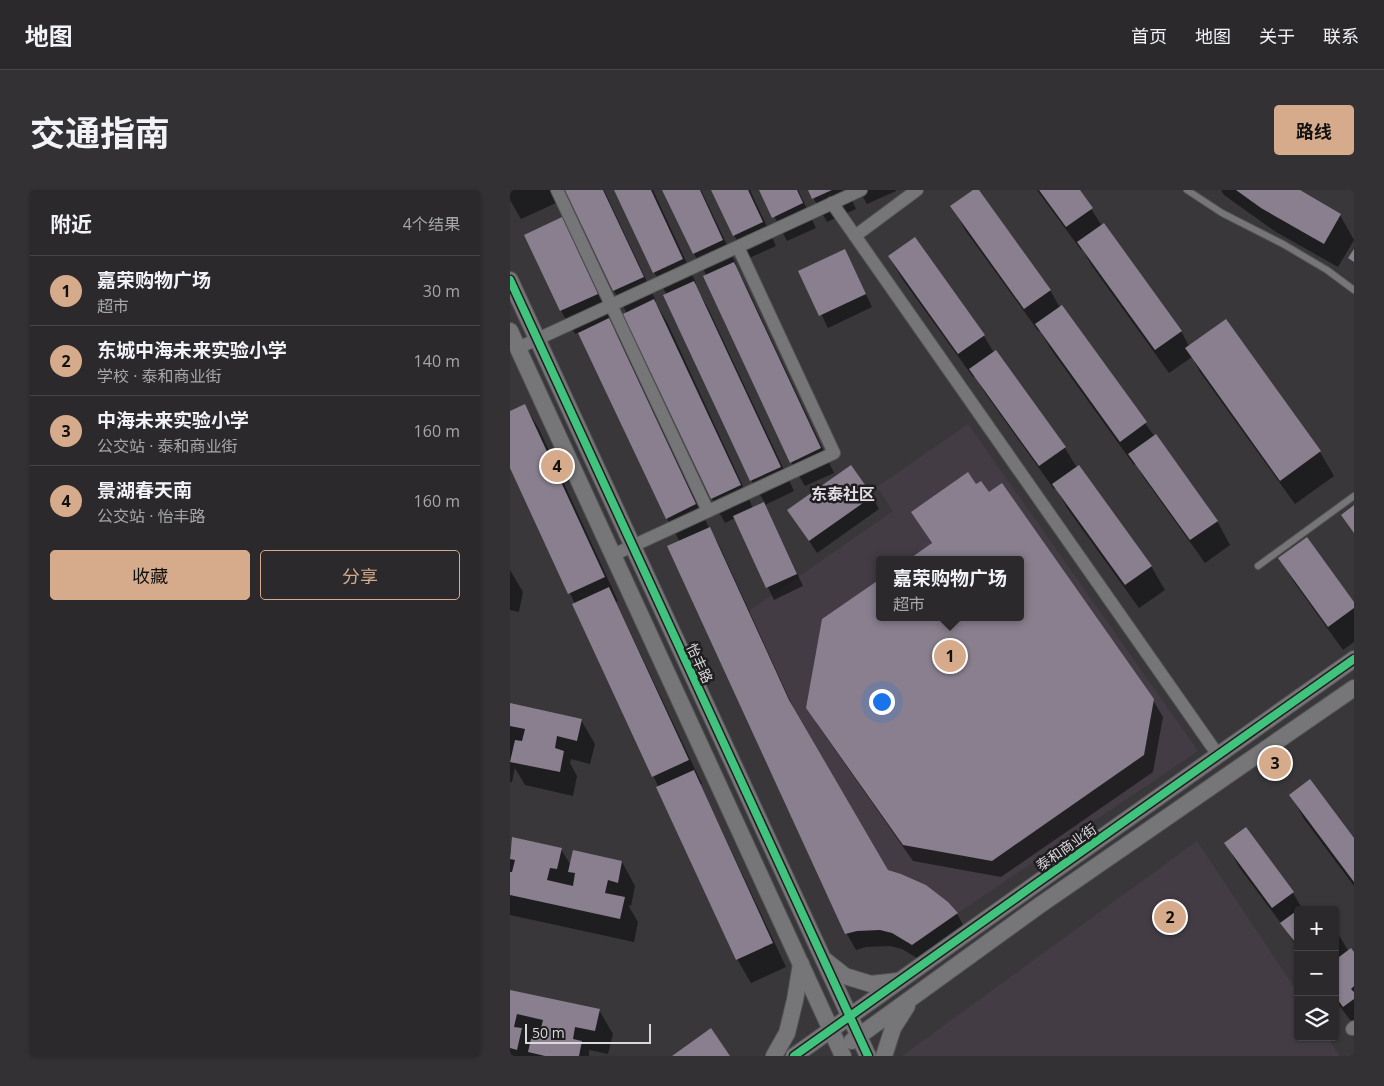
<!DOCTYPE html>
<html lang="zh">
<head>
<meta charset="utf-8">
<style>
  body { margin:0; font-family:"Open Sans","Noto Sans SC",sans-serif; background:#333134; color:#f1f3f6 }
  .controls { position:absolute; right:15px; bottom:15px; display:grid; overflow:hidden; border-radius:5px; box-shadow:0 1px 4px #0004 }
  .controls button { width:45px; height:45px; display:grid; place-items:center; padding:0; border:0; border-bottom:1px solid #474548; background:#2b292c; color:#f1f3f6; font:25px sans-serif }
  .scale { position:absolute; left:15px; bottom:12px; width:126px; box-sizing:border-box; padding-left:5px; border:2px solid #dad8db; border-top:0; font-size:14px; line-height:18px; white-space:nowrap; color:#dad8db; -webkit-text-stroke:4px #201e20; paint-order:stroke }
  .you { position:absolute; left:371px; top:511px; width:18px; height:18px; margin:-12px; border:4px solid #fff; border-radius:50%; background:#1a73e8; box-shadow:0 0 0 8px #1a73e833 }
  .badge { display:grid; place-items:center; width:32px; height:32px; border-radius:50%; background:#d6ab8b; color:#111; font-size:16px; font-weight:700 }
  .pin { position:absolute; translate:-50% -50%; border:2px solid #fff; box-shadow:0 1px 5px #0006 }
  .popup { position:absolute; left:366px; top:366px; width:148px; height:65px; box-sizing:border-box; display:grid; place-content:center; border-radius:5px; background:#2b292c; filter:drop-shadow(0 1px 4px #0005); font-size:16px; white-space:nowrap; color:#a6a6a9 }
  .popup b { font-size:19px; color:#f1f3f6 }
  .popup::after { content:''; position:absolute; left:50%; top:100%; margin-left:-10px; border:10px solid transparent; border-top-color:#2b292c }
  .list { margin:0; padding:0; list-style:none }
  h2 { display:flex; justify-content:space-between; align-items:center; height:65px; margin:0; padding:0 20px; font-size:21px }
  h2 small { font-size:16px; font-weight:400; color:#a6a6a9 }
  .list li { display:grid; grid-template-columns:32px 1fr auto; gap:15px; align-items:center; box-sizing:border-box; height:70px; padding:0 20px; border-top:1px solid #474548 }
  .list b { display:block; font-size:19px; white-space:nowrap }
  .list p { margin:0; font-size:16px; white-space:nowrap; color:#a6a6a9 }
  .list em { font-size:16px; font-style:normal; color:#a6a6a9 }
  .actions { display:flex; gap:10px; padding:15px 20px }
  .actions a { flex:1; padding:11px 0; border:1px solid #d6ab8b; border-radius:5px; text-align:center; font-size:18px; color:#d6ab8b }
  .actions .main { background:#d6ab8b; color:#111 }
  .icon { flex:none; width:28px; height:28px; fill:none; stroke:currentColor; stroke-width:2; stroke-linecap:round; stroke-linejoin:round }
  .map { position:relative; flex:none; width:844px; height:866px; overflow:hidden; border-radius:5px }
  header { display:flex; align-items:center; gap:30px; box-sizing:border-box; height:70px; padding:0 25px; background:#2b292c; border-bottom:1px solid #474548 }
  header strong { font-size:24px }
  nav { display:flex; gap:28px; margin-inline-start:auto; font-size:18px }
  .intro { display:flex; align-items:center; justify-content:space-between; box-sizing:border-box; height:120px; padding:0 30px }
  h1 { margin:0; font-size:35px }
  .button { padding:12px 22px; border-radius:5px; background:#d6ab8b; color:#111; font-size:18px; font-weight:700 }
  main { display:flex; gap:30px; padding:0 30px }
  aside { flex:1; background:#2b292c; border-radius:5px; box-shadow:0 1px 4px #0004 }
  .map>svg:first-child { display:block }
</style>
</head>
<body>
<header>
<strong>地图</strong>
<nav><a>首页</a><a>地图</a><a>关于</a><a>联系</a></nav>
</header>
<div class="intro"><h1>交通指南</h1><a class="button">路线</a></div>
<main>
<aside>
<h2>附近<small>4个结果</small></h2>
<ul class="list">
<li><span class="badge">1</span><div><b>嘉荣购物广场</b><p>超市</p></div><em>30 m</em></li>
<li><span class="badge">2</span><div><b>东城中海未来实验小学</b><p>学校 · 泰和商业街</p></div><em>140 m</em></li>
<li><span class="badge">3</span><div><b>中海未来实验小学</b><p>公交站 · 泰和商业街</p></div><em>160 m</em></li>
<li><span class="badge">4</span><div><b>景湖春天南</b><p>公交站 · 怡丰路</p></div><em>160 m</em></li>
</ul>
<div class="actions"><a class="main">收藏</a><a>分享</a></div>
</aside>
<div class="map">
<svg width="844" height="866" viewBox="0 0 844 866">
  <rect width="100%" height="100%" fill="#39373a"/>
  <!-- built -->
  <g fill="#433c45" fill-rule="evenodd">
    <path d="M 458,234 L 688,561 L 448,723 L 438,712 L 416,695 L 391,684 L 378,680 L 279,510 L 239,421 L 383,321 L 367,297 ZM 370,370 L 510,370 L 510,427 L 370,427 Z"/>
    <polygon points="687,651 788,803 788,847 817,847 830,866 392,866"/>
  </g>
  <!-- shadow -->
  <g fill="#0007">
    <polygon points="0,0 40,0 46,13 11,29 0,10"/>
    <polygon points="57,0 94,0 146,111 145,112 158,134 243,318 255,313 241,290 155,106 157,105 144,82 105,0 143,0 186,93 184,94 197,116 284,301 255,315 293,396 264,410 225,328 215,333 202,309 115,124 117,123 104,101"/>
    <polygon points="154,0 191,0 226,74 224,75 237,98 324,283 295,296 281,272 197,86 184,64"/>
    <polygon points="202,0 240,0 266,56 237,69 224,45"/>
    <polygon points="251,0 288,0 306,38 277,51"/>
    <polygon points="299,0 337,0 346,19 317,32"/>
    <polygon points="349,0 386,0 386,1 357,14"/>
    <polygon points="465,0 468,0 540,100 550,118 707,331 720,355 695,373 634,288 626,274 624,275 540,158 530,141 529,142 455,40 442,16"/>
    <polygon points="527,0 569,0 592,36 671,141 679,156 715,130 810,262 824,286 785,314 690,182 682,167 659,183 582,76 572,59 571,60"/>
    <polygon points="711,0 787,0 830,25 844,50 828,77 766,42 714,5"/>
    <polygon points="52,29 65,53 101,128 98,129 113,154 199,338 209,355 288,528 377,682 447,724 456,740 412,771 392,759 380,756 356,757 346,760 337,744 158,357 170,352 157,328 70,142 65,144 51,121 16,45"/>
    <polygon points="379,67 474,146 484,163 555,258 567,278 641,376 655,400 629,418 557,318 546,298 544,299 475,203 465,186 463,187 393,90"/>
    <polygon points="341,73 362,117 318,138 290,81"/>
    <polygon points="15,216 29,239 108,411 106,412 192,594 190,594 276,777 241,793 227,769 65,414 0,275 0,222"/>
    <polygon points="466,296 643,510 653,527 643,582 491,687 403,671 307,534 298,517 370,390 370,427 510,427 510,370 422,354 403,323"/>
    <polygon points="362,306 369,319 307,363 279,320"/>
    <polygon points="770,368 844,415 844,452 833,460 784,392"/>
    <polygon points="0,380 13,402 9,422 0,420"/>
    <polygon points="0,514 71,530 85,554 80,574 61,569 60,573 67,586 63,606 15,595 5,578 2,592 0,592"/>
    <polygon points="781,605 844,650 844,696 794,629"/>
    <polygon points="3,648 51,659 61,676 112,672 125,696 121,716 118,715 128,732 124,752 0,725 0,662"/>
    <polygon points="716,653 783,703 793,720 788,720 788,759 776,740 729,677"/>
    <polygon points="825,739 839,762 844,764 844,835 825,810"/>
    <polygon points="0,801 89,820 103,844 98,864 79,860 79,866 0,866"/>
  </g>
  <!-- building -->
  <g fill="#897f8e">
    <polygon points="55,0 93,0 134,87 103,101"/>
    <polygon points="104,0 141,0 173,69 143,83"/>
    <polygon points="152,0 190,0 213,50 183,64"/>
    <polygon points="201,0 238,0 253,32 223,46"/>
    <polygon points="249,0 287,0 293,13 262,28"/>
    <polygon points="298,0 322,0 302,9"/>
    <polygon points="463,0 469,0 541,100 514,119 440,16"/>
    <polygon points="529,0 570,0 583,18 556,37"/>
    <polygon points="726,0 790,0 831,24 814,54 751,18"/>
    <polygon points="52,27 88,104 50,121 14,45"/>
    <polygon points="594,33 672,141 645,160 567,52"/>
    <polygon points="405,47 475,145 448,164 378,66"/>
    <polygon points="335,59 356,104 309,126 288,81"/>
    <polygon points="844,59 844,72 838,68"/>
    <polygon points="224,72 311,258 280,273 193,86"/>
    <polygon points="184,91 271,277 240,291 153,105"/>
    <polygon points="144,109 231,295 201,309 113,124"/>
    <polygon points="552,115 637,232 610,252 525,134"/>
    <polygon points="99,128 186,314 156,329 68,143"/>
    <polygon points="716,129 811,261 770,291 675,158"/>
    <polygon points="486,160 556,257 529,276 459,179"/>
    <polygon points="15,214 95,387 58,404 0,278 0,221"/>
    <polygon points="646,244 708,331 680,350 618,264"/>
    <polygon points="341,275 363,306 299,351 277,320"/>
    <polygon points="569,275 642,376 615,395 542,294"/>
    <polygon points="458,282 466,294 471,291 479,302 492,293 644,509 634,565 482,671 393,655 296,518 312,429 370,389 370,427 510,427 510,370 398,370 422,353 401,322"/>
    <polygon points="254,312 287,384 256,398 223,326"/>
    <polygon points="844,315 844,343 831,325"/>
    <polygon points="200,337 279,510 378,680 391,684 416,695 438,712 448,723 402,755 382,743 370,740 347,741 335,744 157,356"/>
    <polygon points="797,347 844,412 844,418 818,437 768,368"/>
    <polygon points="99,397 179,570 142,587 62,414"/>
    <polygon points="0,513 72,529 67,551 47,546 45,558 54,561 50,582 0,572 5,550 12,551 15,539 0,536"/>
    <polygon points="184,580 263,753 226,770 146,597"/>
    <polygon points="800,589 844,648 844,692 779,605"/>
    <polygon points="736,637 784,702 762,718 714,653"/>
    <polygon points="2,647 52,658 47,679 40,678 37,690 63,696 65,683 58,682 63,660 112,671 108,693 98,690 95,703 115,707 110,729 0,705 0,682 2,682 5,670 0,669"/>
    <polygon points="785,722 788,727 788,756 770,733"/>
    <polygon points="841,758 844,762 844,796 841,799 844,802 844,809 833,817 825,806 825,770"/>
    <polygon points="0,800 90,819 85,841 65,837 63,849 72,851 69,866 35,866 18,862 23,840 30,842 33,830 7,824 4,837 12,838 7,860 0,858"/>
    <polygon points="201,838 220,866 162,866"/>
  </g>
  <g fill="none" stroke-linecap="round" stroke-linejoin="round">
    <defs>
      <g id="service">
        <polyline points="677,0 712,23 773,54 817,80 844,100"/>
        <polyline points="748,376 844,306"/>
      </g>
      <g id="minor">
        <polyline points="47,0 198,321"/>
        <polyline points="322,13 708,565"/>
        <polyline points="345,46 407,0"/>
        <polyline points="8,158 351,0"/>
        <polyline points="103,365 324,263 228,57"/>
        <polyline points="842,839 844,837"/>
      </g>
      <g id="tertiary">
        <polyline points="0,90 358,866"/>
        <polyline points="0,141 333,866"/>
        <polyline points="316,771 335,786 361,794 388,791"/>
        <polyline points="342,851 530,715 844,498"/>
        <polyline points="264,866 277,843 285,810 291,774"/>
        <polyline points="284,866 520,698 844,469"/>
        <polyline points="374,866 383,838 397,816"/>
      </g>
    </defs>
    <!-- service casing -->
    <use href="#service" stroke="#555456" stroke-width="8"/>
    <!-- minor casing -->
    <use href="#minor" stroke="#555456" stroke-width="14"/>
    <!-- tertiary casing -->
    <use href="#tertiary" stroke="#555456" stroke-width="18"/>
    <!-- service -->
    <use href="#service" stroke="#767577" stroke-width="6"/>
    <!-- minor -->
    <use href="#minor" stroke="#767577" stroke-width="12"/>
    <!-- tertiary -->
    <use href="#tertiary" stroke="#767577" stroke-width="16"/>
    <defs>
      <g id="cycleway">
        <polyline points="0,90 358,866"/>
        <polyline points="284,866 520,698 844,469"/>
      </g>
    </defs>
    <!-- cycleway casing -->
    <use href="#cycleway" stroke="#201e20" stroke-width="11"/>
    <!-- cycleway -->
    <use href="#cycleway" stroke="#40c37c" stroke-width="8"/>
  </g>
  <g text-anchor="middle" dominant-baseline="central" stroke-width="5" stroke-linejoin="round" paint-order="stroke">
    <!-- street labels -->
    <g font-size="14" fill="#dad8db" stroke="#201e20">
      <text transform="translate(190 473) rotate(65)">怡丰路</text>
      <text transform="translate(556 657) rotate(-35)">泰和商业街</text>
    </g>
    <!-- quarter labels -->
    <g font-size="16" font-weight="bold" fill="#e2dee4" stroke="#201e20">
      <text x="333" y="304">东泰社区</text>
    </g>
  </g>
</svg>
<div class="controls">
<button>+</button>
<button>−</button>
<button><svg class="icon" aria-label="layers" viewBox="0 0 24 24"><path d="M12 4l9 5-9 5-9-5zM3 14l9 5 9-5"/></svg></button>
</div>
<div class="scale">50 m</div>
<div class="you"></div>
<div class="pin badge" style="left:440px;top:466px">1</div>
<div class="popup"><b>嘉荣购物广场</b>超市</div>
<div class="pin badge" style="left:660px;top:727px">2</div>
<div class="pin badge" style="left:765px;top:573px">3</div>
<div class="pin badge" style="left:47px;top:276px">4</div>
</div>
</main>
</body>
</html>
